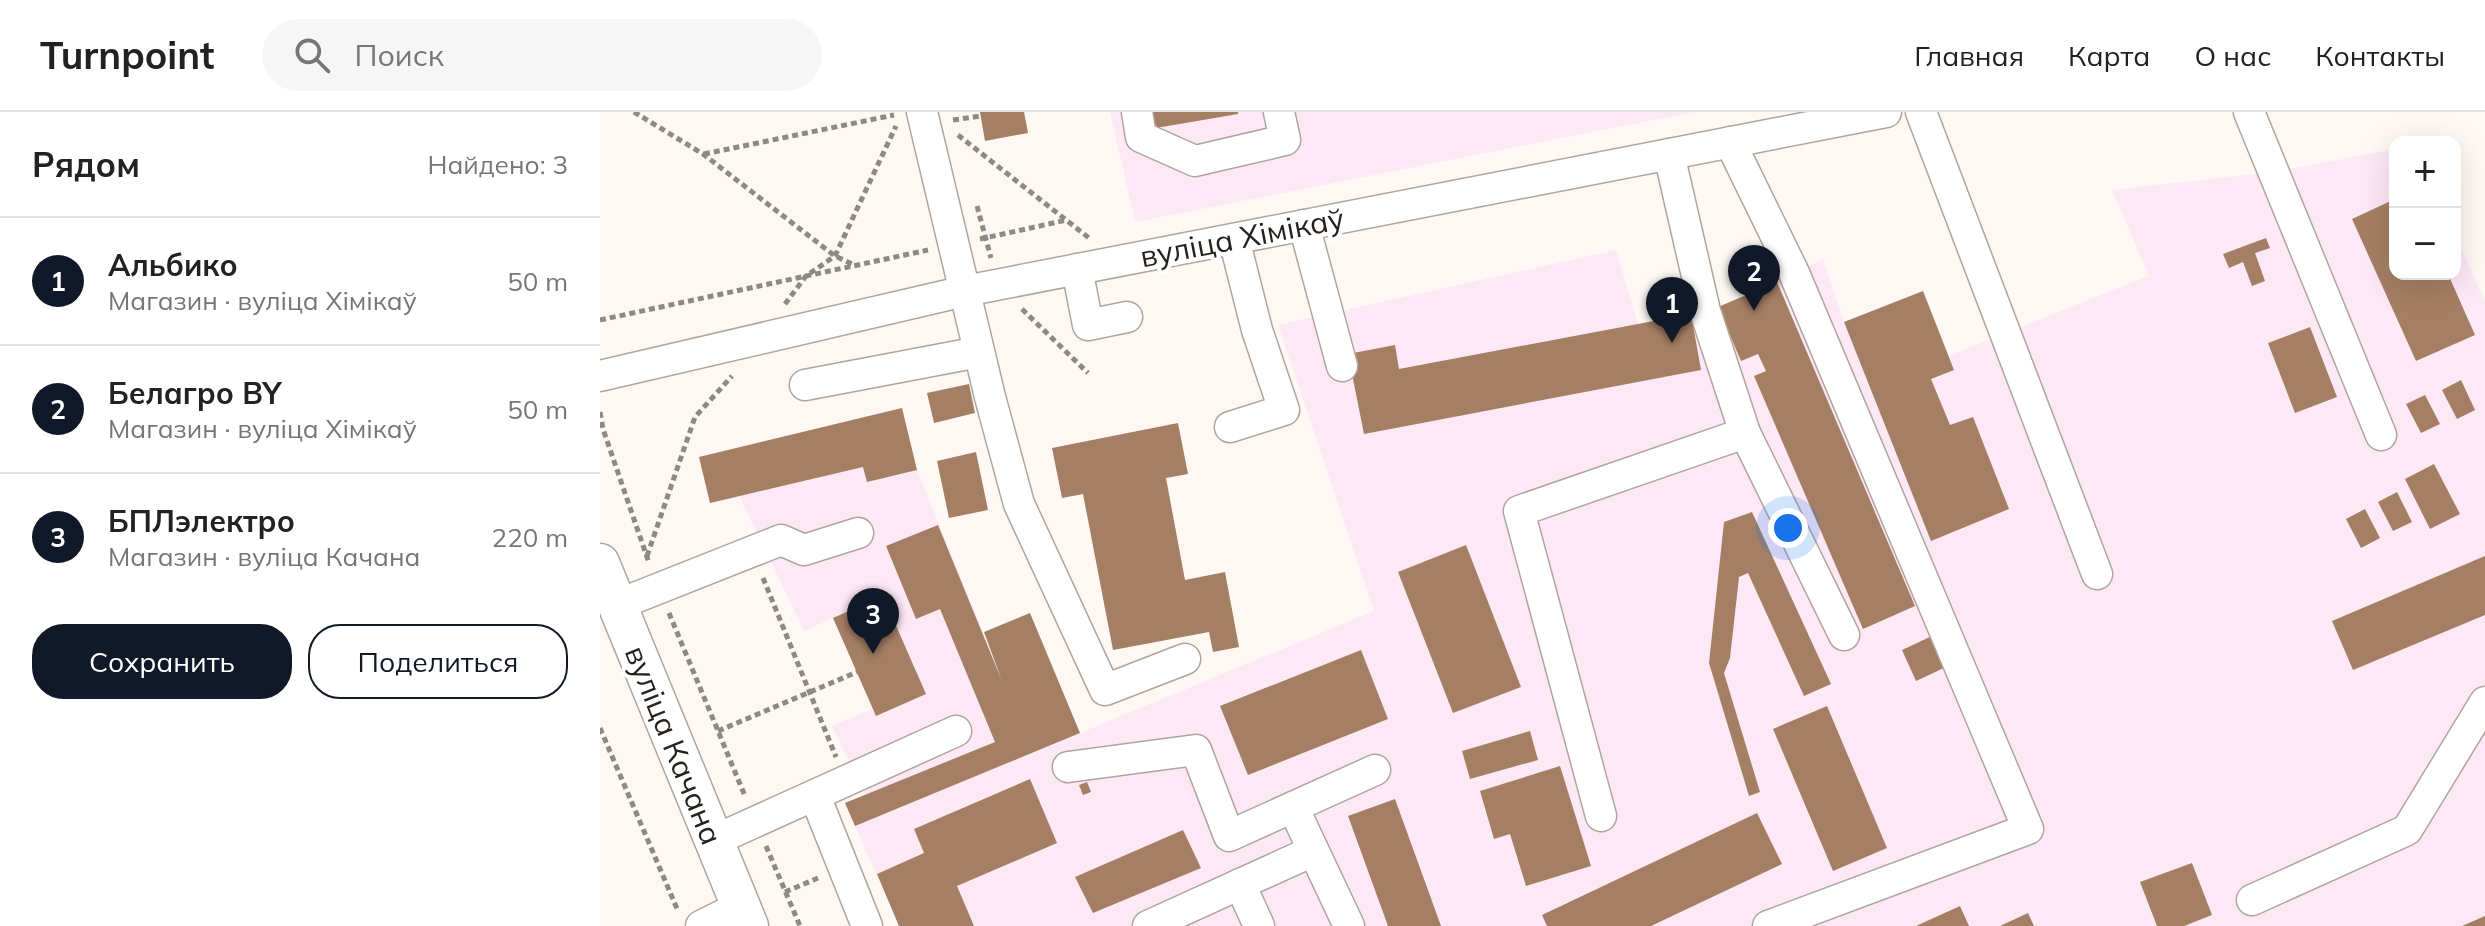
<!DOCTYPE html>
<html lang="ru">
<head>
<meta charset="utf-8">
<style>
  body { margin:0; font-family:Mulish,sans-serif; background:#f6f6f6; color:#222 }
  .controls { position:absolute; right:24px; top:24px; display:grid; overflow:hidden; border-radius:16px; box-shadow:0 8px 32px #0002 }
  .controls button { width:72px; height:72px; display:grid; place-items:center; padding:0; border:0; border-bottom:2px solid #e0e0e0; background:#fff; color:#222; font:40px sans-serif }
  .you { position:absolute; left:1188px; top:416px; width:28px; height:28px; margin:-20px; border:6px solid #fff; border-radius:50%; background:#1a73e8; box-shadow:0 0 0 12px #1a73e833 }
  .badge { display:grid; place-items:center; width:52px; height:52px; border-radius:50%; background:#111827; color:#fff; font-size:26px; font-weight:700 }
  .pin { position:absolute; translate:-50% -66px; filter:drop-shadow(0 2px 4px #0008) }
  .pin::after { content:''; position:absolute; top:42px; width:28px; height:24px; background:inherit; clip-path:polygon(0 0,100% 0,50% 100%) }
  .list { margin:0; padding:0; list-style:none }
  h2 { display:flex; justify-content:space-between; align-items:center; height:104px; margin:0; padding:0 32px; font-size:34px }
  h2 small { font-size:26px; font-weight:400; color:#767676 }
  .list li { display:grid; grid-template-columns:52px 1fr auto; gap:24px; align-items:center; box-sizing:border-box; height:128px; padding:0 32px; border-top:2px solid #e0e0e0 }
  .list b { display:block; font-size:30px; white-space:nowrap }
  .list p { margin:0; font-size:26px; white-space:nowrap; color:#767676 }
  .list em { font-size:26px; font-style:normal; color:#767676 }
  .actions { display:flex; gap:16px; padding:24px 32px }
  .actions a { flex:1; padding:18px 0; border:2px solid #111827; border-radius:32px; text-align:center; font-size:28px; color:#111827 }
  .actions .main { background:#111827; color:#fff }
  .icon { flex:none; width:44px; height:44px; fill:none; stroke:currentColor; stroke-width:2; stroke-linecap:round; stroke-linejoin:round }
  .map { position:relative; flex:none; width:1885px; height:814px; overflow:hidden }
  header { display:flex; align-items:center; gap:48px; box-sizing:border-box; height:112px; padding:0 40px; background:#fff; border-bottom:2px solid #e0e0e0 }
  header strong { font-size:38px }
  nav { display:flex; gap:44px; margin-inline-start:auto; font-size:28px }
  .search { width:560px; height:72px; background:#f6f6f6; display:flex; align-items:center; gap:20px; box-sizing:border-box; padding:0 28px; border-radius:44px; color:#767676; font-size:30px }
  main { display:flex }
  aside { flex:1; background:#fff }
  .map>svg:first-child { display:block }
</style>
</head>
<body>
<header>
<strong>Turnpoint</strong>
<div class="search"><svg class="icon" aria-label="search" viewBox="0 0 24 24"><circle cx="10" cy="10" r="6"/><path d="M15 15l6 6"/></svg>Поиск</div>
<nav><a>Главная</a><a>Карта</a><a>О нас</a><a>Контакты</a></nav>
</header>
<main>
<aside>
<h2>Рядом<small>Найдено: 3</small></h2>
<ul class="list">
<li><span class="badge">1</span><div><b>Альбико</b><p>Магазин · вуліца Хімікаў</p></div><em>50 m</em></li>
<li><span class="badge">2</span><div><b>Белагро BY</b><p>Магазин · вуліца Хімікаў</p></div><em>50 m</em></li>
<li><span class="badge">3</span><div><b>БПЛэлектро</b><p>Магазин · вуліца Качана</p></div><em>220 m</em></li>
</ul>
<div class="actions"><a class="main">Сохранить</a><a>Поделиться</a></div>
</aside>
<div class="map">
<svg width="1885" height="814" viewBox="0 0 1885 814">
  <rect width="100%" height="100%" fill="#fdf8f3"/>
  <!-- industrial -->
  <g fill="#fde8f6">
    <polygon points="510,0 1094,0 535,110"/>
    <polygon points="1795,37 1795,162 1855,162 1855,121 1885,190 1885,814 299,814 245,691 265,682 232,614 273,597 233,506 204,519 140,385 110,391 99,345 302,296 317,358 432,641 774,499 678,213 1016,138 1038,212 1118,195 1177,170 1223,147 1244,210 1323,179 1349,244 1549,164 1512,78 1674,60"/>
  </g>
  <!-- building -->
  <g fill="#a57f64">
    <polygon points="380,0 424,0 428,21 385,29"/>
    <polygon points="553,0 638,0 638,2 556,16"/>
    <polygon points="1795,87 1795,162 1848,162 1875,223 1816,249 1752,107"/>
    <polygon points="1666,126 1670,136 1655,141 1665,169 1652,174 1643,150 1629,156 1623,142"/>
    <polygon points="1177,170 1315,494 1263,517 1154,264 1166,259 1158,242 1141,249 1118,195"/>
    <polygon points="1323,179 1354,258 1331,267 1350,313 1373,305 1409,397 1331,429 1244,210"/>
    <polygon points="1091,202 1101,258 764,322 748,242 795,233 799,257"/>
    <polygon points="1710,215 1737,285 1695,301 1668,231"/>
    <polygon points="1861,268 1875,298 1857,307 1842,278"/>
    <polygon points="369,272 375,301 334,311 327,281"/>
    <polygon points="1825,283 1840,312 1821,321 1806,292"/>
    <polygon points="302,296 317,358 267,370 263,355 110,391 99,345"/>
    <polygon points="578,311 588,362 566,366 585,468 625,460 639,535 613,540 609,520 513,538 483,382 462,386 452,336"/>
    <polygon points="376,340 388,398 349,406 337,349"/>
    <polygon points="1834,352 1860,402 1830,417 1805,367"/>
    <polygon points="1797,380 1812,410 1793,419 1778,390"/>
    <polygon points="1765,397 1780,426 1761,436 1746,407"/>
    <polygon points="1152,400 1231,572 1204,584 1148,461 1139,465 1130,546 1124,561 1160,680 1149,684 1109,551 1124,410"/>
    <polygon points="338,413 402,569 384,520 430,501 480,621 255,714 245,691 395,630 340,497 316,507 286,434"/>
    <polygon points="866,433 921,575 853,601 798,460"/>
    <polygon points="1885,444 1885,503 1753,558 1732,509"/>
    <polygon points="283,484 326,582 276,604 233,506"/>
    <polygon points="1332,524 1346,555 1316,569 1302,538"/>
    <polygon points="761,538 788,607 648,663 620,594"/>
    <polygon points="1227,594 1287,736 1233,759 1173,617"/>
    <polygon points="930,619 938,648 870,667 862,639"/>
    <polygon points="960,654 991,754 926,774 910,722 894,727 880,679"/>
    <polygon points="430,667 457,731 357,774 374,814 299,814 277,762 324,741 314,717"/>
    <polygon points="487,670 491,680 483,683 479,673"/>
    <polygon points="795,687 841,814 788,814 748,704"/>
    <polygon points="1157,701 1182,752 1051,814 947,814 942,803"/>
    <polygon points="583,718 601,756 493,801 475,765"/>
    <polygon points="1592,751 1612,803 1584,814 1557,814 1540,770"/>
    <polygon points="1360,794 1369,814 1316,814"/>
    <polygon points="1428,801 1434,814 1400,814"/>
    <polygon points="1885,804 1885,814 1862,814"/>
  </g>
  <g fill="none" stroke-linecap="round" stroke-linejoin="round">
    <defs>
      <g id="minor">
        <polyline points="322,0 390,285 419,392 505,578 585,547"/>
        <polyline points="537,0 541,25 595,49 685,28 679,0"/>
        <polyline points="1321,0 1497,462"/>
        <polyline points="1649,0 1781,323"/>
        <polyline points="1130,30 1194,161 1428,717 1168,814"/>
        <polyline points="1069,42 1105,199 1145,321 1244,523"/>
        <polyline points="704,113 742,254"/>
        <polyline points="477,157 488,213 527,205"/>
        <polyline points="0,264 365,179 1286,0"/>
        <polyline points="205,273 379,240"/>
        <polyline points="630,315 684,298 657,218 634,127"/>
        <polyline points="17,493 181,428 204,438 258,421"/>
        <polyline points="468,655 596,638 629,724 775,658"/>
        <polyline points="215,684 267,814"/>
        <polyline points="693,695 749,814"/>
        <polyline points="1001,704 919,399 1145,321"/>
        <polyline points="113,729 356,619"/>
        <polyline points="640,772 659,814"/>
        <polyline points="1652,788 1807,718 1885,590"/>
        <polyline points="101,814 141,794"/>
        <polyline points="548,814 713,739"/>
      </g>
      <polyline id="major" points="0,451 149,814"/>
    </defs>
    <!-- minor casing -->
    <use href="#minor" stroke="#b1a59b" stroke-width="33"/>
    <!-- major casing -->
    <use href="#major" stroke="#b1a59b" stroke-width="41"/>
    <!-- path -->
    <g stroke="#8e8985" stroke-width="5" stroke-dasharray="6 4" stroke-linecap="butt">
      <polyline points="34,0 103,42 235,144 254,153"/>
      <polyline points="353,8 381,4"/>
      <polyline points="358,23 489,126"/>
      <polyline points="104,42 294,3"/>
      <polyline points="377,94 391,146"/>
      <polyline points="380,127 467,108"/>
      <polyline points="185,192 206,164 235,144 296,14"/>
      <polyline points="422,197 488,261"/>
      <polyline points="0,208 328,138"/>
      <polyline points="0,300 3,317 49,451"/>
      <polyline points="47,444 95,305 132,264"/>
      <polyline points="163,466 236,645"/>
      <polyline points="69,501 145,684"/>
      <polyline points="0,616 78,799"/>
      <polyline points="118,619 257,560"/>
      <polyline points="166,734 200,814"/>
      <polyline points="185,780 218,766"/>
    </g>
    <!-- minor -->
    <use href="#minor" stroke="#fff" stroke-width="30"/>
    <!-- major -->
    <use href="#major" stroke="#fff" stroke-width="38"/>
  </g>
  <g text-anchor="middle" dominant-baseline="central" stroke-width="8" stroke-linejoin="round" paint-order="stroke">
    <!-- street labels -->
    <g font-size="30" fill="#26211d" stroke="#fff">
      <text transform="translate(642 125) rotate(-11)">вуліца Хімікаў</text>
      <text transform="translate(74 633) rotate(68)">вуліца Качана</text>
    </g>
  </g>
</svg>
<div class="controls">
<button>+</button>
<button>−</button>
</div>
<div class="you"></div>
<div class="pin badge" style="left:1072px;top:231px">1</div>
<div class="pin badge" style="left:1154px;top:199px">2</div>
<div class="pin badge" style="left:273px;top:542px">3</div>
</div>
</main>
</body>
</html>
